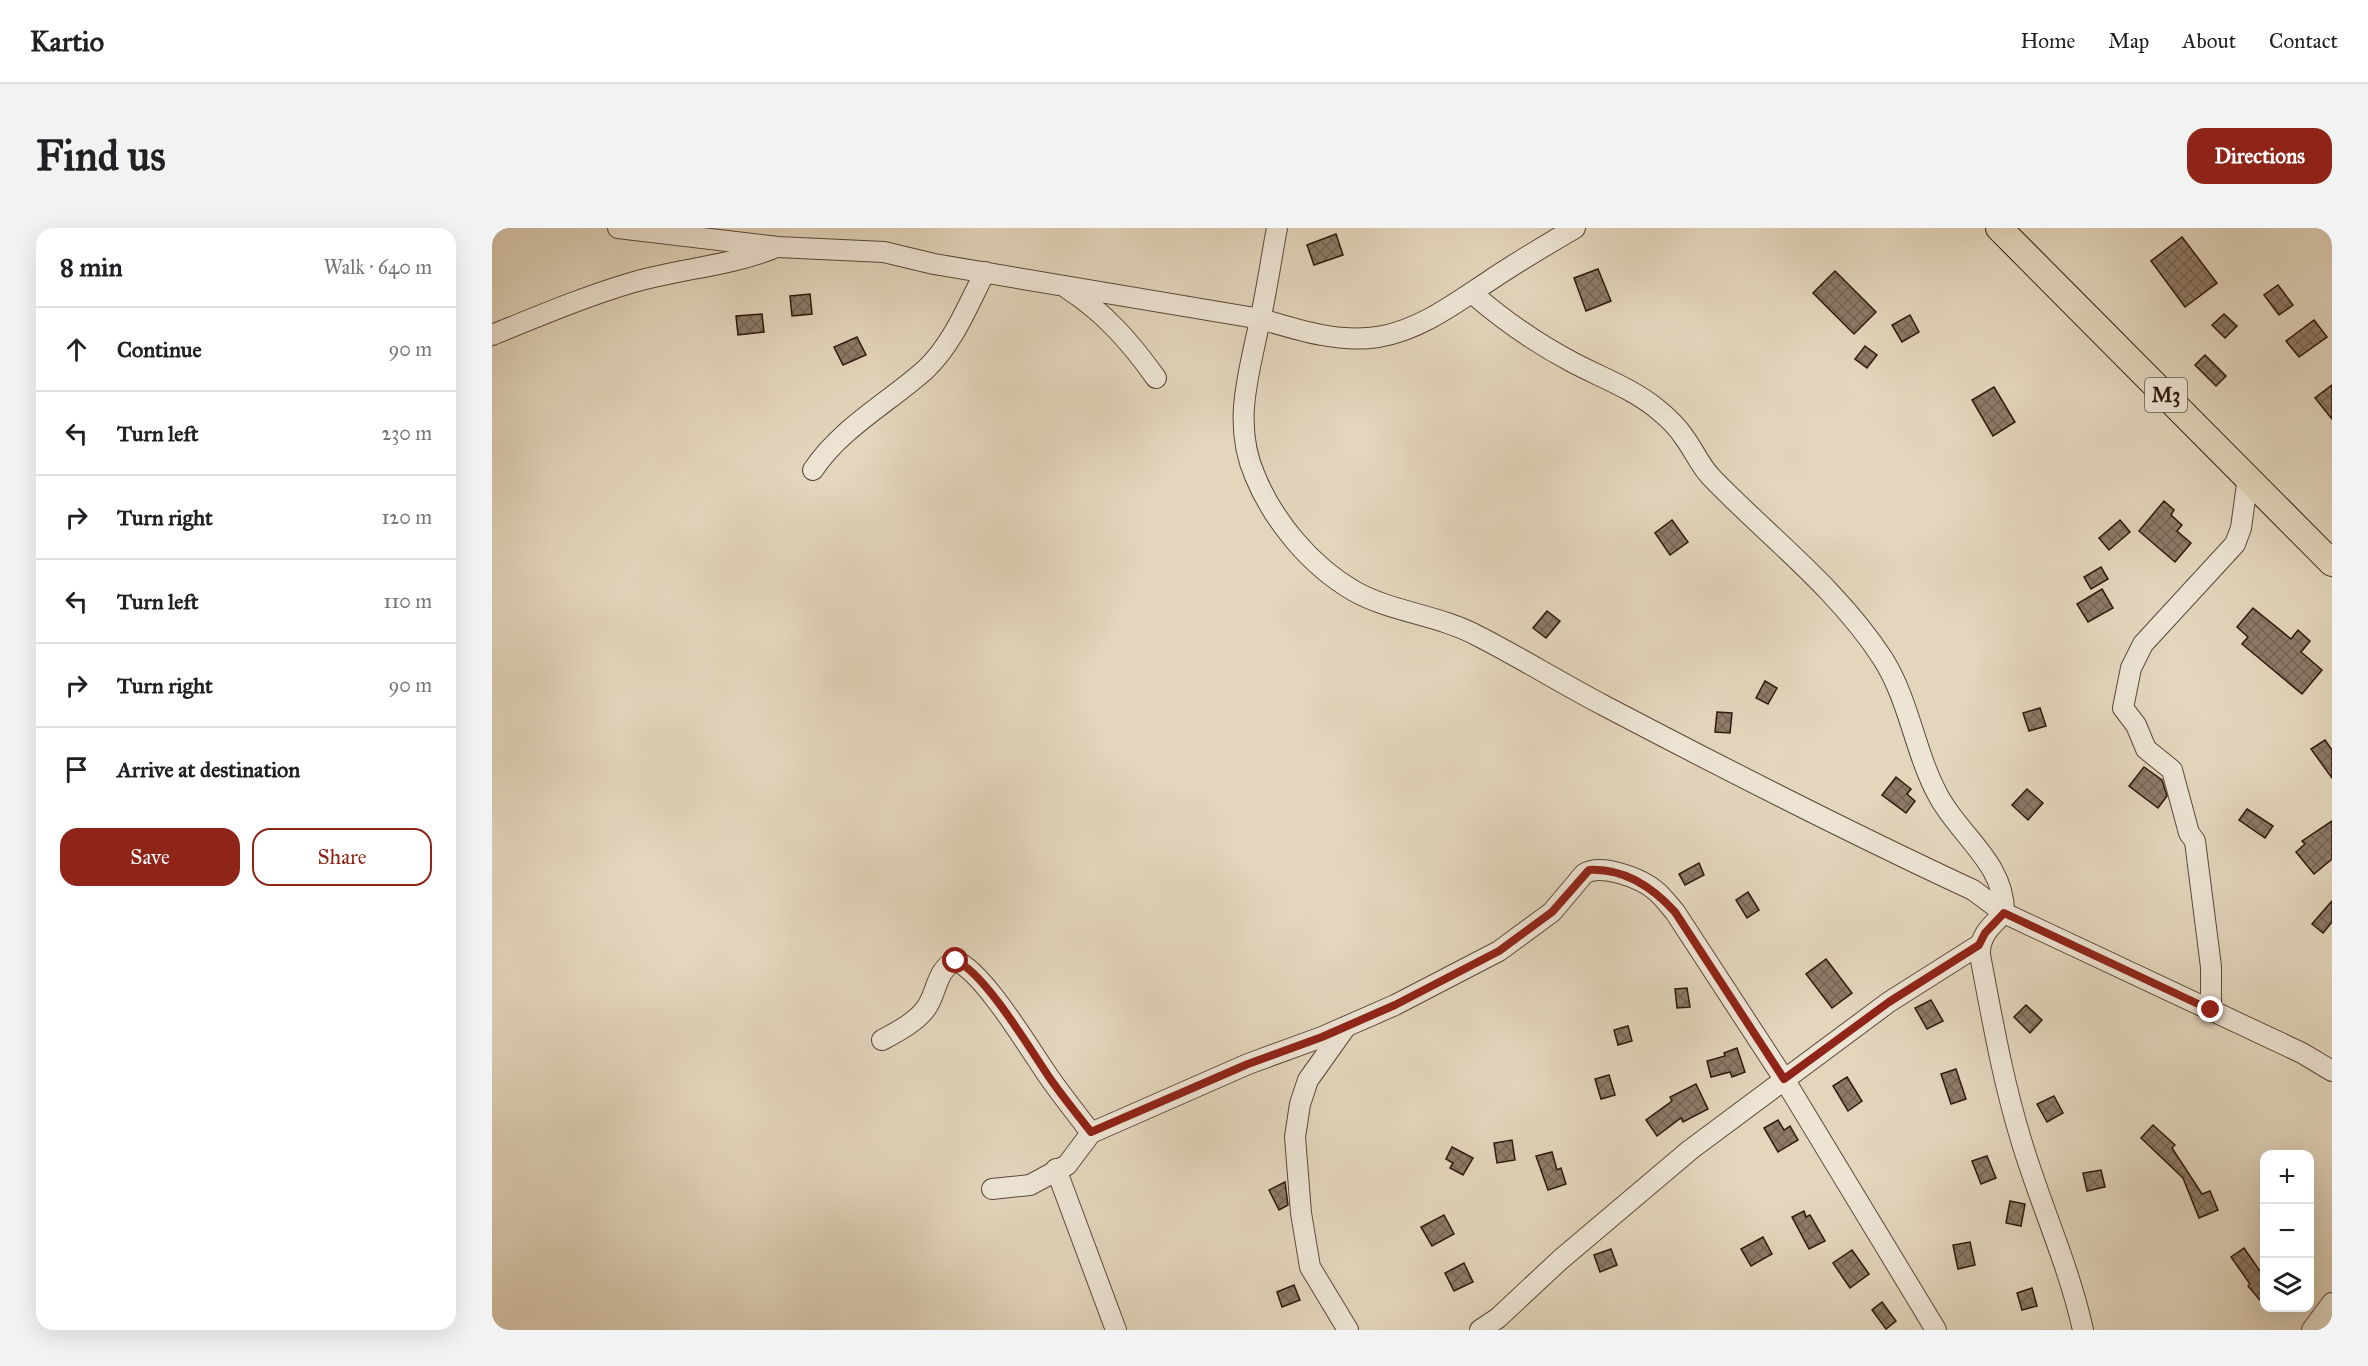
<!DOCTYPE html>
<html lang="en">
<head>
<meta charset="utf-8">
<style>
  body { margin:0; font-family:"IM FELL Great Primer",serif; background:#f2f2f2; color:#202124 }
  .controls { position:absolute; right:18px; bottom:18px; display:grid; overflow:hidden; border-radius:12px; box-shadow:0 6px 24px #0002 }
  .controls button { width:54px; height:54px; display:grid; place-items:center; padding:0; border:0; border-bottom:2px solid #e0e0e0; background:#fff; color:#202124; font:30px sans-serif }
  .stop { position:absolute; width:18px; height:18px; margin:-14px; border:4px solid #8f2418; border-radius:50%; background:#fff }
  .stop.end { background:#8f2418; border-color:#fff; box-shadow:0 2px 6px #0008 }
  .list { margin:0; padding:0; list-style:none }
  h2 { display:flex; justify-content:space-between; align-items:center; height:78px; margin:0; padding:0 24px; font-size:26px }
  h2 small { font-size:20px; font-weight:400; color:#757577 }
  .list li { display:grid; grid-template-columns:39px 1fr auto; gap:18px; align-items:center; box-sizing:border-box; height:84px; padding:0 24px; border-top:2px solid #e0e0e0 }
  .list b { display:block; font-size:22px; white-space:nowrap }
  .list em { font-size:20px; font-style:normal; color:#757577 }
  .actions { display:flex; gap:12px; padding:18px 24px }
  .actions a { flex:1; padding:14px 0; border:2px solid #8f2418; border-radius:18px; text-align:center; font-size:21px; color:#8f2418 }
  .actions .main { background:#8f2418; color:#fff }
  .icon { flex:none; width:33px; height:33px; fill:none; stroke:currentColor; stroke-width:2; stroke-linecap:round; stroke-linejoin:round }
  .map { position:relative; flex:none; width:1840px; height:1102px; overflow:hidden; border-radius:18px }
  header { display:flex; align-items:center; gap:36px; box-sizing:border-box; height:84px; padding:0 30px; background:#fff; border-bottom:2px solid #e0e0e0 }
  header strong { font-size:28px }
  nav { display:flex; gap:33px; margin-inline-start:auto; font-size:21px }
  .intro { display:flex; align-items:center; justify-content:space-between; box-sizing:border-box; height:144px; padding:0 36px }
  h1 { margin:0; font-size:42px }
  .button { padding:15px 27px; border-radius:18px; background:#8f2418; color:#fff; font-size:21px; font-weight:700 }
  main { display:flex; gap:36px; padding:0 36px }
  aside { flex:1; background:#fff; border-radius:18px; box-shadow:0 6px 24px #0002 }
  .map>svg:first-child { display:block }
</style>
</head>
<body>
<header>
<strong>Kartio</strong>
<nav><a>Home</a><a>Map</a><a>About</a><a>Contact</a></nav>
</header>
<div class="intro"><h1>Find us</h1><a class="button">Directions</a></div>
<main>
<aside>
<h2>8 min<small>Walk · 640 m</small></h2>
<ul class="list">
<li><svg class="icon" aria-label="ahead" viewBox="0 0 24 24"><path d="M12 20V5M6 11l6-6 6 6"/></svg><div><b>Continue</b></div><em>90 m</em></li>
<li><svg class="icon" aria-label="left" viewBox="0 0 24 24"><path d="M17 20v-9H6M10 6l-5 5 5 5"/></svg><div><b>Turn left</b></div><em>230 m</em></li>
<li><svg class="icon" aria-label="right" viewBox="0 0 24 24"><path d="M7 20v-9h11M14 6l5 5-5 5"/></svg><div><b>Turn right</b></div><em>120 m</em></li>
<li><svg class="icon" aria-label="left" viewBox="0 0 24 24"><path d="M17 20v-9H6M10 6l-5 5 5 5"/></svg><div><b>Turn left</b></div><em>110 m</em></li>
<li><svg class="icon" aria-label="right" viewBox="0 0 24 24"><path d="M7 20v-9h11M14 6l5 5-5 5"/></svg><div><b>Turn right</b></div><em>90 m</em></li>
<li><svg class="icon" aria-label="arrive" viewBox="0 0 24 24"><path d="M6 21V4h12l-3 4 3 4H6"/></svg><div><b>Arrive at destination</b></div></li>
</ul>
<div class="actions"><a class="main">Save</a><a>Share</a></div>
</aside>
<div class="map">
<svg width="1840" height="1102" viewBox="0 0 1840 1102">
  <defs>
    <pattern id="building-cross-hatch" width="8" height="8" patternUnits="userSpaceOnUse" patternTransform="scale(1.5)"><rect width="8" height="8" fill="#8d7b68"/><path d="M0 0l8 8M0 8l8-8" fill="none" stroke="#746454"/></pattern>
  </defs>
  <rect width="100%" height="100%" fill="#e3d6bd"/>
  <filter id="stains"><feTurbulence type="fractalNoise" baseFrequency=".00333" numOctaves="4"/><feColorMatrix values="0 0 0 0 .2 0 0 0 0 .09 0 0 0 0 .02 0 0 0 .5 -.17"/></filter>
  <radialGradient id="worn" r=".72"><stop offset=".6" stop-color="#630" stop-opacity="0"/><stop offset="1" stop-color="#630" stop-opacity=".3"/></radialGradient>
  <!-- building -->
  <g fill="url(#building-cross-hatch)" stroke="#2f190c" stroke-width="1.5">
    <polygon points="844,6 851,27 822,37 815,17"/>
    <polygon points="1690,9 1725,55 1693,79 1659,33"/>
    <polygon points="1106,41 1119,73 1094,83 1082,50"/>
    <polygon points="1343,43 1384,84 1362,106 1321,65"/>
    <polygon points="1786,57 1801,77 1787,87 1772,67"/>
    <polygon points="318,66 320,86 300,88 298,68"/>
    <polygon points="270,86 272,104 246,107 244,88"/>
    <polygon points="1732,86 1745,98 1733,110 1720,97"/>
    <polygon points="1418,87 1427,104 1410,114 1400,97"/>
    <polygon points="1822,92 1835,109 1807,129 1794,113"/>
    <polygon points="365,109 374,127 351,137 342,119"/>
    <polygon points="1373,118 1385,127 1375,140 1363,131"/>
    <polygon points="1713,127 1734,148 1724,158 1703,137"/>
    <polygon points="1840,157 1840,191 1823,170"/>
    <polygon points="1502,159 1523,194 1501,208 1480,172"/>
    <polygon points="1672,273 1682,282 1679,287 1690,297 1685,303 1699,315 1683,334 1647,303"/>
    <polygon points="1180,292 1196,314 1178,327 1163,305"/>
    <polygon points="1628,292 1638,304 1617,322 1607,310"/>
    <polygon points="1609,339 1616,351 1599,361 1592,349"/>
    <polygon points="1610,361 1621,380 1596,394 1585,376"/>
    <polygon points="1761,380 1799,411 1806,402 1818,413 1809,424 1830,442 1810,466 1750,416 1756,409 1745,399"/>
    <polygon points="1055,383 1068,393 1054,410 1041,400"/>
    <polygon points="1273,453 1285,460 1276,476 1264,470"/>
    <polygon points="1548,480 1554,498 1537,503 1531,485"/>
    <polygon points="1225,484 1240,485 1238,505 1223,504"/>
    <polygon points="1833,512 1840,522 1840,550 1819,521"/>
    <polygon points="1652,539 1670,552 1675,568 1666,580 1637,558"/>
    <polygon points="1404,549 1419,561 1415,566 1423,573 1414,585 1390,567"/>
    <polygon points="1535,561 1551,575 1536,592 1520,577"/>
    <polygon points="1755,581 1781,598 1773,610 1747,592"/>
    <polygon points="1840,593 1840,631 1822,646 1804,624 1813,616 1810,613"/>
    <polygon points="1207,635 1212,647 1193,657 1187,646"/>
    <polygon points="1256,664 1267,682 1255,690 1244,672"/>
    <polygon points="1840,673 1840,694 1831,705 1820,696"/>
    <polygon points="1334,731 1360,765 1340,780 1314,746"/>
    <polygon points="1195,760 1198,779 1185,780 1183,761"/>
    <polygon points="1439,772 1451,793 1435,801 1423,780"/>
    <polygon points="1534,777 1550,792 1538,805 1522,789"/>
    <polygon points="1136,798 1140,813 1126,817 1122,802"/>
    <polygon points="1245,820 1253,844 1240,849 1238,844 1219,849 1215,833 1233,828 1232,825"/>
    <polygon points="1464,841 1474,871 1459,876 1449,846"/>
    <polygon points="1117,847 1123,867 1109,871 1103,851"/>
    <polygon points="1355,849 1370,873 1356,883 1341,858"/>
    <polygon points="1204,856 1216,881 1191,894 1189,890 1165,908 1154,892 1180,873 1178,869"/>
    <polygon points="1562,868 1571,885 1555,894 1545,876"/>
    <polygon points="1286,892 1292,902 1298,898 1306,912 1286,924 1272,900"/>
    <polygon points="1661,897 1683,917 1680,920 1710,966 1718,963 1726,982 1707,990 1691,950 1649,910"/>
    <polygon points="1020,912 1023,932 1005,935 1002,915"/>
    <polygon points="960,919 981,930 971,947 958,940 961,935 954,931"/>
    <polygon points="1060,924 1065,942 1069,940 1074,956 1056,962 1044,928"/>
    <polygon points="1495,928 1504,950 1489,956 1480,933"/>
    <polygon points="1609,942 1613,959 1595,963 1591,945"/>
    <polygon points="793,954 796,977 787,982 777,962"/>
    <polygon points="1518,973 1533,976 1529,998 1514,995"/>
    <polygon points="1312,983 1314,989 1318,987 1333,1013 1317,1021 1300,989"/>
    <polygon points="952,987 962,1006 940,1018 929,999"/>
    <polygon points="1271,1009 1280,1026 1259,1038 1249,1021"/>
    <polygon points="1478,1014 1483,1037 1466,1041 1461,1017"/>
    <polygon points="1752,1020 1770,1046 1773,1044 1773,1078 1756,1058 1758,1056 1739,1029"/>
    <polygon points="1119,1021 1125,1037 1108,1044 1102,1027"/>
    <polygon points="1360,1022 1377,1046 1358,1060 1341,1035"/>
    <polygon points="972,1035 981,1054 962,1063 953,1045"/>
    <polygon points="802,1057 808,1072 790,1079 785,1064"/>
    <polygon points="1540,1060 1545,1078 1530,1082 1525,1065"/>
    <polygon points="1390,1074 1404,1093 1394,1101 1380,1082"/>
  </g>
  <g fill="none" stroke-linecap="round" stroke-linejoin="round">
    <defs>
      <g id="minor">
        <path d="M 126,0 L 286,19 L 392,24 L 442,36 L 769,91 C 806,102 846,115 886,109 C 928,102 962,76 997,53 C 1025,34 1054,17 1083,0"/>
        <path d="M 785,0 C 779,31 775,62 768,92 C 757,146 740,195 763,248 C 782,294 819,338 862,363 C 899,384 947,387 986,408 C 1029,430 1069,455 1111,477 C 1233,541 1356,604 1481,662 L 1512,685 L 1810,825 L 1840,843"/>
        <path d="M 576,61 C 612,84 639,115 664,150"/>
        <path d="M 980,65 C 1011,92 1044,115 1080,134 C 1108,149 1139,160 1164,180 C 1174,188 1185,198 1192,209 C 1202,222 1208,238 1220,250 C 1277,309 1346,361 1391,431 C 1418,474 1423,526 1447,569 C 1469,609 1513,636 1512,685 C 1499,698 1487,708 1488,727 C 1500,790 1511,854 1530,915 C 1549,978 1577,1038 1591,1102"/>
        <path d="M 0,107 C 47,88 94,68 142,54 C 188,41 235,38 280,21"/>
        <path d="M 321,242 C 349,200 396,175 433,142 C 461,116 476,77 493,44"/>
        <polyline points="1719,782 1719,739 1703,613 1697,605 1680,542 1654,521 1644,497 1631,480 1639,440 1651,416 1743,316 1749,300 1756,249"/>
        <polyline points="853,800 816,852 808,876 803,909 809,985 818,1039 856,1102"/>
        <path d="M 390,812 C 405,804 428,792 436,777 C 445,763 445,740 464,733 C 492,744 538,822 557,849 C 570,868 585,886 599,905"/>
        <polyline points="564,941 624,1102"/>
        <path d="M 500,961 L 538,957 L 575,937 L 599,905 L 756,836 L 830,809 L 903,777 L 1007,723 L 1060,684 L 1092,646 C 1109,635 1149,650 1164,663 C 1171,669 1177,677 1183,684 L 1292,851 L 1444,1102"/>
        <polyline points="988,1102 1006,1090 1068,1032 1198,922 1397,774 1487,717"/>
        <polyline points="1820,1102 1840,1075"/>
      </g>
      <polyline id="major" points="1507,0 1840,335"/>
    </defs>
    <!-- minor casing -->
    <use href="#minor" stroke="#5c4838" stroke-width="22"/>
    <!-- major casing -->
    <use href="#major" stroke="#2f190c" stroke-width="28"/>
    <!-- minor -->
    <use href="#minor" stroke="#ede4d4" stroke-width="20"/>
    <!-- major -->
    <use href="#major" stroke="#e3d6bd" stroke-width="26"/>
  </g>
  <g fill="none" stroke-linecap="round" stroke-linejoin="round">
    <!-- route -->
    <path stroke="#8f2418" stroke-width="8" d="M 464,733 C 492,744 538,821 557,849 C 570,868 585,886 599,904 L 756,836 L 830,809 L 903,777 L 1007,723 L 1060,684 L 1097,642 C 1132,640 1161,660 1183,684 L 1292,851 L 1397,774 L 1487,717 L 1493,705 L 1512,685 L 1719,782"/>
  </g>
  <g text-anchor="middle" dominant-baseline="central" stroke-width="5" stroke-linejoin="round" paint-order="stroke">
    <!-- shield labels -->
    <rect fill="#ede4d4" stroke="#685648" stroke-width="1.5" x="1653" y="150" width="42" height="34" rx="4.5"/>
    <g font-size="20" font-weight="bold" fill="#2f190c">
      <text x="1674" y="167">M3</text>
    </g>
  </g>
  <rect width="100%" height="100%" filter="url(#stains)"/>
  <rect width="100%" height="100%" fill="url(#worn)"/>
</svg>
<div class="controls">
<button>+</button>
<button>−</button>
<button><svg class="icon" aria-label="layers" viewBox="0 0 24 24"><path d="M12 4l9 5-9 5-9-5zM3 14l9 5 9-5"/></svg></button>
</div>
<div class="stop" style="left:464px;top:733px"></div>
<div class="stop end" style="left:1719px;top:782px"></div>
</div>
</main>
</body>
</html>
